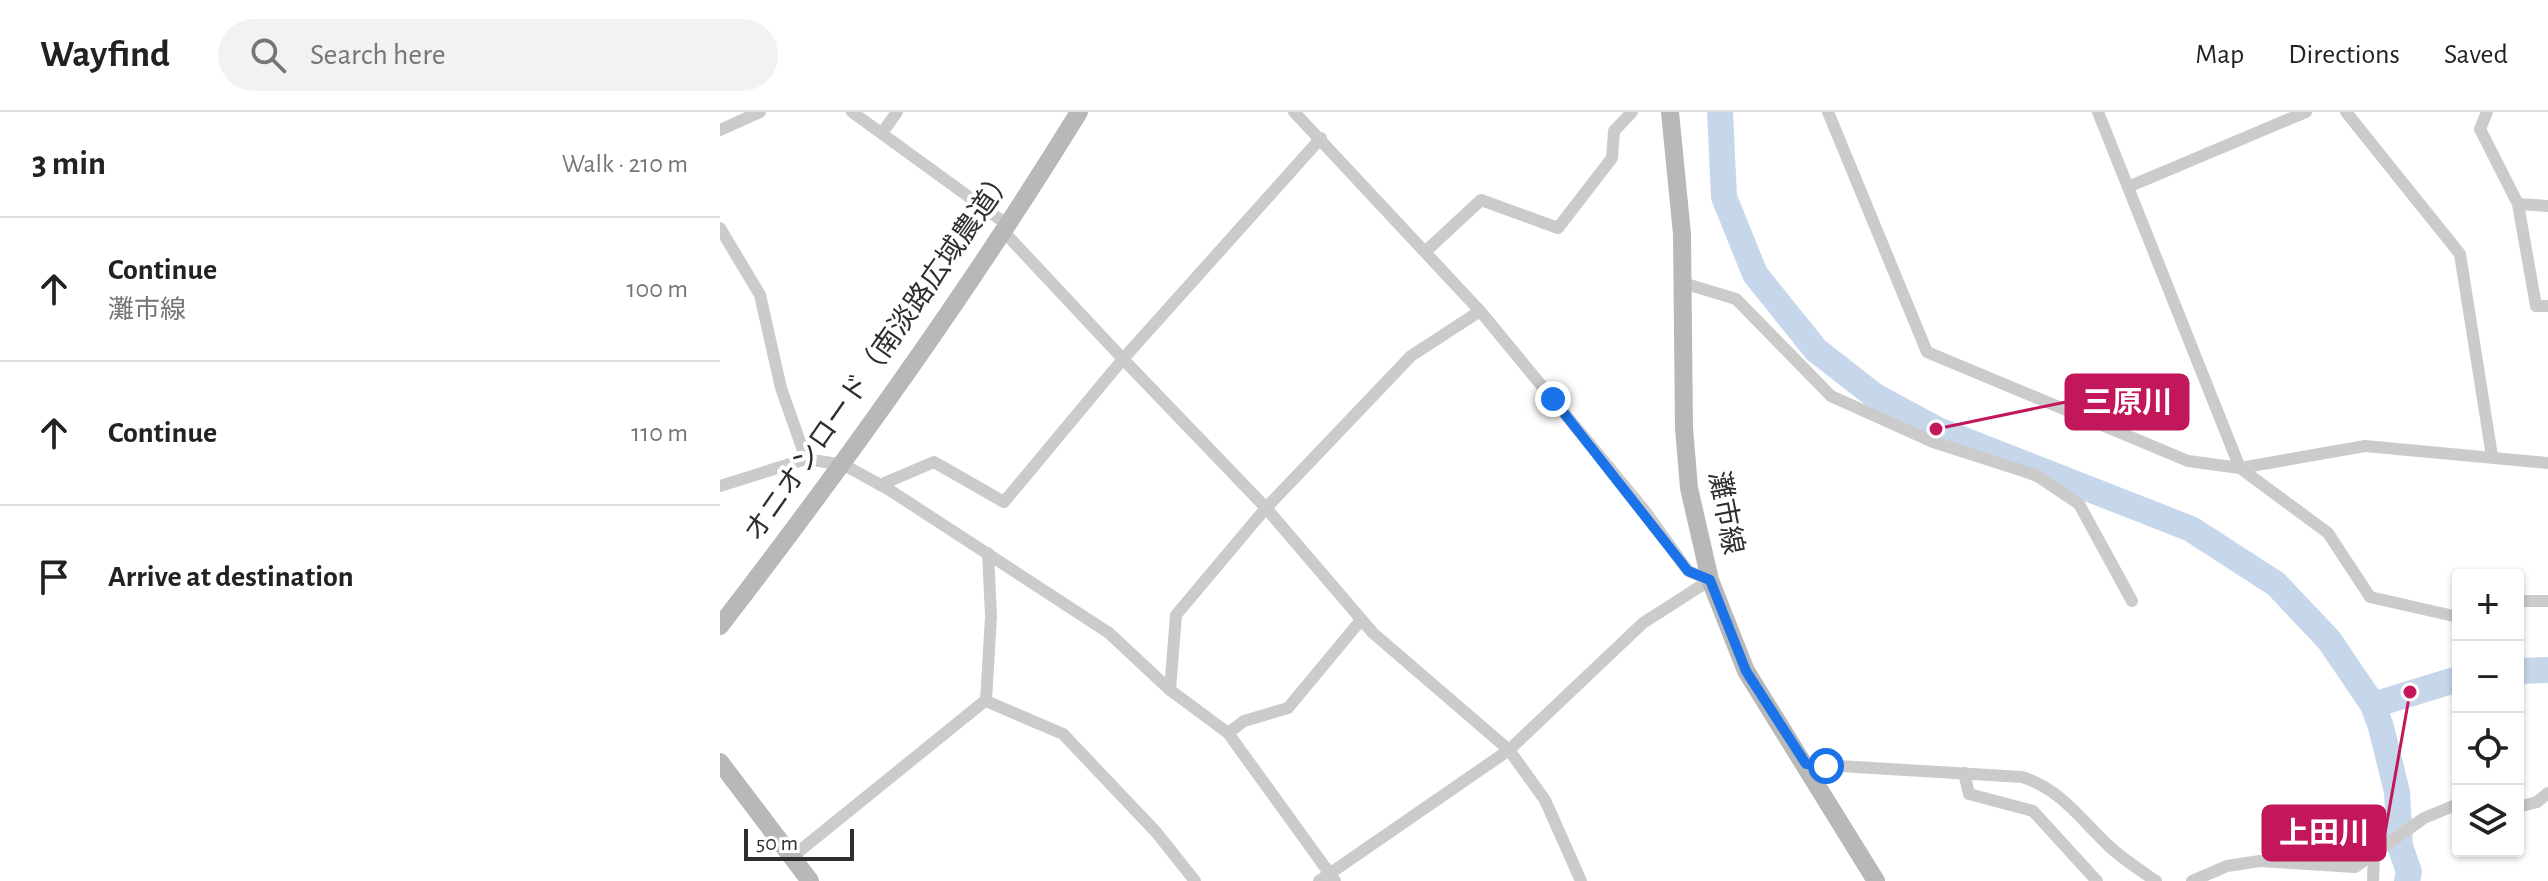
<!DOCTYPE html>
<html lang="en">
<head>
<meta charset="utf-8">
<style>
  body { margin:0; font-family:"Alegreya Sans","Noto Sans JP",sans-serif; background:#f2f2f2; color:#222 }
  .controls { position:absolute; right:24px; bottom:24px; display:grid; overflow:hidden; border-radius:8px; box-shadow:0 2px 6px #0004 }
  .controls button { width:72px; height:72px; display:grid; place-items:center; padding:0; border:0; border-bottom:2px solid #e0e0e0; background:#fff; color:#222; font:40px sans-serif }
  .scale { position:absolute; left:24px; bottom:20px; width:110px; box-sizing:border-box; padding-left:8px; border:4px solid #2e2e2e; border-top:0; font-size:22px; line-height:28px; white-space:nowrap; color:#2e2e2e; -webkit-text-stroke:6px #fff; paint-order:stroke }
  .stop { position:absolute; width:24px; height:24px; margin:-18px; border:6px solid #1a73e8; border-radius:50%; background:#fff }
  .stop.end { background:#1a73e8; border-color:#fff; box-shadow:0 2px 8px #0008 }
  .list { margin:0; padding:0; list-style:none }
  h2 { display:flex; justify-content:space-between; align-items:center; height:104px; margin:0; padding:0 32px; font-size:34px }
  h2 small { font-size:26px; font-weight:400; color:#767676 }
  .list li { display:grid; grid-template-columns:52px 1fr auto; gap:24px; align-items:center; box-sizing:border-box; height:144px; padding:0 32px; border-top:2px solid #e0e0e0 }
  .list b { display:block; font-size:30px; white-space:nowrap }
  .list p { margin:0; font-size:26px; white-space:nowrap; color:#767676 }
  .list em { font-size:26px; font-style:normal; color:#767676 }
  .icon { flex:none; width:44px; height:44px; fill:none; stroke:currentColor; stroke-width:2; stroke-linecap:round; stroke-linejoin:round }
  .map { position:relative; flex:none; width:1828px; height:769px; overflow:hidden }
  header { display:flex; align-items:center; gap:48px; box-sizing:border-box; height:112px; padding:0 40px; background:#fff; border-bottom:2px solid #e0e0e0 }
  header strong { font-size:38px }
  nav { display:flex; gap:44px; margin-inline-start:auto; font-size:28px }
  .search { width:560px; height:72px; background:#f2f2f2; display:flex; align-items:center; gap:20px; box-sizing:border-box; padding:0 28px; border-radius:44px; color:#767676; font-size:30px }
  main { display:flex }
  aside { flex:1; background:#fff }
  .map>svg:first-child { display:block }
</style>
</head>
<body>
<header>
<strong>Wayfind</strong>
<div class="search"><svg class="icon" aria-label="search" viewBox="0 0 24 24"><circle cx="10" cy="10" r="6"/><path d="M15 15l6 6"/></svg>Search here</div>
<nav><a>Map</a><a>Directions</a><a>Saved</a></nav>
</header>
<main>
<aside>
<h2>3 min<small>Walk · 210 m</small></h2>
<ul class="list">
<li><svg class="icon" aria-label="ahead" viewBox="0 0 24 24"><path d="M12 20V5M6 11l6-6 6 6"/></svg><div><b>Continue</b><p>灘市線</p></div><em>100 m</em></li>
<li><svg class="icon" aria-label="ahead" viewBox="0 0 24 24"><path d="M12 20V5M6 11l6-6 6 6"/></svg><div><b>Continue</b></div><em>110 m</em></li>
<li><svg class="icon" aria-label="arrive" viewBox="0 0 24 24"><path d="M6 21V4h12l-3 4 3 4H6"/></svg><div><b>Arrive at destination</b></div></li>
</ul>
</aside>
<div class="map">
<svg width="1828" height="769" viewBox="0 0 1828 769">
  <rect width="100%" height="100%" fill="#fff"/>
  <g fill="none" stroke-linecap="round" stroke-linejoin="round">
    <!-- river -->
    <g stroke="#c7d7eb" stroke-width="26">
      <polyline points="1000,0 1004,85 1035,162 1096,238 1155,284 1216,317 1471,417 1556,472 1609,528 1653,593 1661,615 1677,680 1680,734 1689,760 1687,769"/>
      <polyline points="1798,559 1828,558"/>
      <polyline points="1653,593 1738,567"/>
    </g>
    <!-- street -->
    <g stroke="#cbcbcb" stroke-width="12">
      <polyline points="132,0 289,114"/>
      <polyline points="574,0 760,199 925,399 968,459 990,468"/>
      <polyline points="1108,0 1207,240 1468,349 1520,356 1608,421 1650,485 1738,505"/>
      <polyline points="1378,0 1520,356 1645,334 1828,351"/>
      <polyline points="1626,0 1740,142 1772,344"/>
      <polyline points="1767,0 1760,17 1798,92 1816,194 1828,194"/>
      <polyline points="0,18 40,0"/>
      <polyline points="162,21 177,0"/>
      <polyline points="1408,75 1586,0"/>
      <polyline points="1798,92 1828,94"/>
      <polyline points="0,116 40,183 61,276 86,347"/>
      <polyline points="706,139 761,88 838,116 892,46 894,19 912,0"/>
      <polyline points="963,171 1016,187 1111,284 1213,330 1316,363 1359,392 1412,489"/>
      <polyline points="760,199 691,244 546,396 653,521 789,638 825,688 861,769"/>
      <polyline points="160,373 214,350 284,390 403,247 285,121"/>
      <polyline points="0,374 86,347 124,353 168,377 389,521 450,578 508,621 615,769"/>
      <polyline points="268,441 271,504 266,589 343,622 436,720 475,769"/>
      <polyline points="1798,489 1828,489"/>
      <polyline points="450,578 456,503 546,396 403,247 601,26"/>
      <polyline points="508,621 524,609 568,596 641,508"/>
      <path d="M 1086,652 L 1302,665 C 1341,677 1361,708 1390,735 C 1404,748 1420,758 1436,769"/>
      <polyline points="1244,661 1249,682 1313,699 1377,769"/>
      <polyline points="1798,695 1817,690 1828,681"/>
      <polyline points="72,745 266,588"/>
      <polyline points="599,769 789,638 923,511 990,468"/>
      <polyline points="1472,769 1507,754 1540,749 1635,755 1704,706 1738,692"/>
      <polyline points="1653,769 1654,743"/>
    </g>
    <!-- secondary -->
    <g stroke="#b8b8b8" stroke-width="18">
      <polyline points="950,0 962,122 964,316 969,376 990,468 1026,559 1156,769"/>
      <path d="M 0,514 C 128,348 249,179 359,0"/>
      <polyline points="0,650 90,769"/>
    </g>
  </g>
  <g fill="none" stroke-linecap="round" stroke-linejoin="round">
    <!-- route -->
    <polyline stroke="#1a73e8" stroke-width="10" points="833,287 968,459 990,468 1026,559 1086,652 1106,654"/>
  </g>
  <g text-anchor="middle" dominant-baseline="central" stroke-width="8" stroke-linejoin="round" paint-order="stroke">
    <!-- street labels -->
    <g font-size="28" fill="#2e2e2e" stroke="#fff">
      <text transform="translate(160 243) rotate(-55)">オニオンロード（南淡路広域農道）</text>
      <text transform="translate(1005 401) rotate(79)">灘市線</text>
    </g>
  </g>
  <!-- callouts -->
  <path fill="none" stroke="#c2185b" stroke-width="3" d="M1216 317L1346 290M1690 580L1665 721"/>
  <g fill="#c2185b" stroke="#fff" stroke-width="3">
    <circle cx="1216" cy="317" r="8"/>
    <circle cx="1690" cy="580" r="8"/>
  </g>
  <g fill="#c2185b" stroke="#c2185b" stroke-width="3">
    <rect x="1346" y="263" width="122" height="54" rx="8"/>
    <rect x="1543" y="694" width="122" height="54" rx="8"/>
  </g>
  <g font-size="30" text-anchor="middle" font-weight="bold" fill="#fff">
    <text x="1407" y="300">三原川</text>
    <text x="1604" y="731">上田川</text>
  </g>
</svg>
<div class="controls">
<button>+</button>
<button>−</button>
<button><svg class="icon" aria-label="locate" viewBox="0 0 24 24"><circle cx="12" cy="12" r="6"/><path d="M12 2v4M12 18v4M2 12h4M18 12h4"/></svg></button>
<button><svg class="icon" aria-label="layers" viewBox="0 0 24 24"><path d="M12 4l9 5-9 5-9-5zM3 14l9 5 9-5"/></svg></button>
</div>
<div class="scale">50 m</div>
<div class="stop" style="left:1106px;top:654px"></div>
<div class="stop end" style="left:833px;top:287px"></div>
</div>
</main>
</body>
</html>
